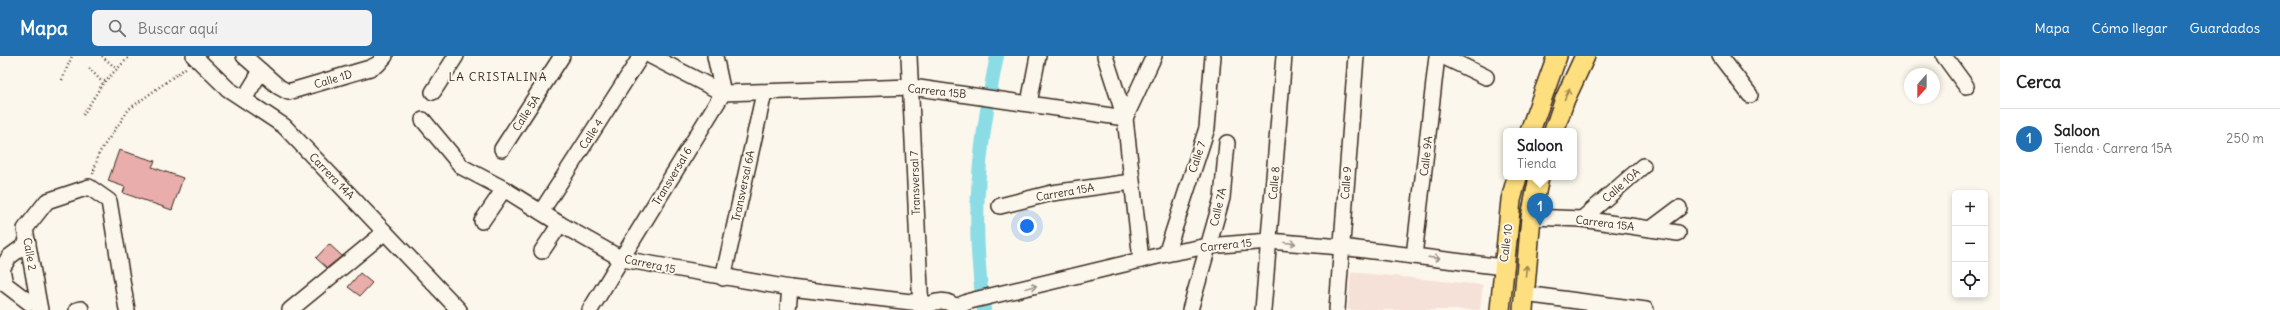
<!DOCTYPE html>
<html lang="es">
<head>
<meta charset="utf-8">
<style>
  body { margin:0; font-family:Delius,sans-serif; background:#f2f2f2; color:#202124 }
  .controls { position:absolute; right:12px; bottom:12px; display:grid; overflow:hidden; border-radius:6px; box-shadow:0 2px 6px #0003 }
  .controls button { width:36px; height:36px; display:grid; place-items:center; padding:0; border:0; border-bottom:1px solid #e0e0e0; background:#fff; color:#202124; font:20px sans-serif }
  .compass { position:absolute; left:1904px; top:12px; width:36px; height:36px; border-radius:50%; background:#fff; box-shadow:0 2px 6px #0003; rotate:201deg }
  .you { position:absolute; left:1027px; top:170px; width:14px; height:14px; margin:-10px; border:3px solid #fff; border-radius:50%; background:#1a73e8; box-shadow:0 0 0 6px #1a73e833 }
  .badge { display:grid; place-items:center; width:26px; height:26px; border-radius:50%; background:#1f6fb2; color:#fff; font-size:13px; font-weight:700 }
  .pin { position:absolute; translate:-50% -33px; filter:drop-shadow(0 1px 2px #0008) }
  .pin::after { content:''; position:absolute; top:21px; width:14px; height:12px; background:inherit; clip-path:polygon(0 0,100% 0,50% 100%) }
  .popup { position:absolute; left:1503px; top:72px; width:74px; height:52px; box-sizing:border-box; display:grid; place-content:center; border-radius:6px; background:#fff; filter:drop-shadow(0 1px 3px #0005); font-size:13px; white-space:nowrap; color:#757577 }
  .popup b { font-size:15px; color:#202124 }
  .popup::after { content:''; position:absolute; left:50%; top:100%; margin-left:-8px; border:8px solid transparent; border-top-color:#fff }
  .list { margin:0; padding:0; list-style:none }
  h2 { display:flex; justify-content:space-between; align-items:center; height:52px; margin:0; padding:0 16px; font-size:17px }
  h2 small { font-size:13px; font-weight:400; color:#757577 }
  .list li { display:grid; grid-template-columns:26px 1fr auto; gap:12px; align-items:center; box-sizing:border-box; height:60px; padding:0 16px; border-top:1px solid #e0e0e0 }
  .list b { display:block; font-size:15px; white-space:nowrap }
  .list p { margin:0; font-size:13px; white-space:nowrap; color:#757577 }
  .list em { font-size:13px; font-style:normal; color:#757577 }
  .icon { flex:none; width:22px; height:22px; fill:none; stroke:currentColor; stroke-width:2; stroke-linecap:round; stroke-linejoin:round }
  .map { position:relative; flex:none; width:2000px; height:254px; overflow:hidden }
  header { display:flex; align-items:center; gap:24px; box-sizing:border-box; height:56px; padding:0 20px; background:#1f6fb2; color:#fff }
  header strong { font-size:19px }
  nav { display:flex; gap:22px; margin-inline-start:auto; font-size:14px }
  .search { width:280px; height:36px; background:#f2f2f2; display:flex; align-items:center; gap:10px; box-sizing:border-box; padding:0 14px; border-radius:6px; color:#757577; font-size:15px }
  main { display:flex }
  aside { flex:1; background:#fff }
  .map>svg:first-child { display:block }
</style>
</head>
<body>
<header>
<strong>Mapa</strong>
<div class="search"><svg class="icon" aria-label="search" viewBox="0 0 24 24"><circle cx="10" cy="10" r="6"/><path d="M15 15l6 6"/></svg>Buscar aquí</div>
<nav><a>Mapa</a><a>Cómo llegar</a><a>Guardados</a></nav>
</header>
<main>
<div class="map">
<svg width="2000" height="254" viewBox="0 0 2000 254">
  <rect width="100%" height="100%" fill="#fbf7ec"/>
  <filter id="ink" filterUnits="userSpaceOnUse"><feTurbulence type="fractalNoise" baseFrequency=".025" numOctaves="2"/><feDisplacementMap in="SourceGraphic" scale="8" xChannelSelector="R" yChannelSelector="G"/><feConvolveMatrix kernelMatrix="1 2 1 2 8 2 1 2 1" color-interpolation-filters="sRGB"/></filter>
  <g filter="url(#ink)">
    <!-- built -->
    <polygon fill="#f6e1d8" points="1351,216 1483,229 1480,254 1348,254"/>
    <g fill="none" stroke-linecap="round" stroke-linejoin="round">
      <!-- canal -->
      <path stroke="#8cdce6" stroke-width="14" d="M 984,254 C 970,164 979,88 997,0"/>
    </g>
    <!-- building -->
    <g fill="#e9adab" stroke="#3b2a1e">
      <polygon points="119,94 155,105 152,111 183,122 172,154 123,137 125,131 108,125"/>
      <polygon points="329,188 342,200 327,212 316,202"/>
      <polygon points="360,217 372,227 360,240 348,231"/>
    </g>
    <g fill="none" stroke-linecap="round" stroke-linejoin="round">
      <defs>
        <g id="minor">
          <polyline points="194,0 228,33 284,70 459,254"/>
          <polyline points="244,0 279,31 288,36 370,12 378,8 385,0"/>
          <polyline points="651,0 723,37 912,31 1125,62 1154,0"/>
          <polyline points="715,0 723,37"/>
          <polyline points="909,0 921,254"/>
          <polyline points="1105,0 1125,62 1141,204"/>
          <polyline points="1442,0 1486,21"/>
          <polyline points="1720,0 1750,39"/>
          <polyline points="1944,0 1966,30"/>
          <polyline points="433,36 456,0"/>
          <polyline points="244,43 261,15"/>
          <polyline points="1029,47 1038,0"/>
          <polyline points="423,64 462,111 504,133 560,168 622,203 790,232 920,247"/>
          <polyline points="502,93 562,0"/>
          <polyline points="1000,150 1052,137 1131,126"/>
          <polyline points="541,156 641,0"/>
          <polyline points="1531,161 1582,163 1678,177"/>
          <polyline points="1582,163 1643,110"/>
          <polyline points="482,165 504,133"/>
          <polyline points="1651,173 1679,152"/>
          <polyline points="28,187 9,201 2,213 5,228 30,247 38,247"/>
          <polyline points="542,195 560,168"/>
          <polyline points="1166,198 1207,72 1213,0"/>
          <polyline points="1414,200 1437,0"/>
          <polyline points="723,222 764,37"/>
          <polyline points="1524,238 1646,254"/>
          <polyline points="955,251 970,245 1166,198 1208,190 1269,185 1341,191 1503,211"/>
          <polyline points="40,254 25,173 47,145 89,131 109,145 127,254"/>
          <polyline points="77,254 81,253"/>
          <polyline points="290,254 385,176"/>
          <polyline points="590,254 723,37"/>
          <polyline points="788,254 790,232"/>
          <path d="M 924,254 C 933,243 949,242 957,254"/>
          <polyline points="1190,254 1222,142 1227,87"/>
          <polyline points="1263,254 1284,0"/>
          <polyline points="1337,254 1356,0"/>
        </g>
        <g id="major">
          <polyline points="1530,75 1557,0"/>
          <polyline points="1554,75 1565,43 1585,0"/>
          <polyline points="1500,254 1511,144 1517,121"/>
          <polyline points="1523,254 1531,161 1539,121"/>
        </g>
      </defs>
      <!-- minor casing -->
      <use href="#minor" stroke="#3b2a1e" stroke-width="18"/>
      <!-- major casing -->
      <use href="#major" stroke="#3b2a1e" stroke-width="22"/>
      <!-- path -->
      <g stroke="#3b2a1e" stroke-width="2.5" stroke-dasharray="1 3" stroke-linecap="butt">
        <polyline points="102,0 117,13"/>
        <polyline points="89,12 103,27"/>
        <polyline points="62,24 72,0"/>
        <polyline points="83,59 103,27 130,0"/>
        <polyline points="93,118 99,97 129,53 187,11"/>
      </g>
      <!-- minor -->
      <use href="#minor" stroke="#fbf7ec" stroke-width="15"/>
      <!-- major -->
      <use href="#major" stroke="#fedf80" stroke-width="19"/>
    </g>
    <!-- one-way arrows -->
    <defs><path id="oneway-shaft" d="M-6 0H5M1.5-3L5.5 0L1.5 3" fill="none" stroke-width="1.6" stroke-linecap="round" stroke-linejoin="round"/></defs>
    <g stroke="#9c844f">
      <use href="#oneway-shaft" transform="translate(1567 38) rotate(-65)"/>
      <use href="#oneway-shaft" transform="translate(1526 215) rotate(-85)"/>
    </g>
    <g stroke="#9b9085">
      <use href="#oneway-shaft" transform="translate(1290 187) rotate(5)"/>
      <use href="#oneway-shaft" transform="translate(1434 202) rotate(7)"/>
      <use href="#oneway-shaft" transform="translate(1031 231) rotate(-14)"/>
    </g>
  </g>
  <g text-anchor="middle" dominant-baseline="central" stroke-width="4" stroke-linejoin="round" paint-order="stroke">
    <!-- street labels -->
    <g font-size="11" fill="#3b2a1e" stroke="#fbf7ec">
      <text transform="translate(333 23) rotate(-17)">Calle 1D</text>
      <text transform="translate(937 35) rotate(6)">Carrera 15B</text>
      <text transform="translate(526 57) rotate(-57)">Calle 5A</text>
      <text transform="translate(591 78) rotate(-57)">Calle 4</text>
      <text transform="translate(1426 100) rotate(-83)">Calle 9A</text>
      <text transform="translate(1197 101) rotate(-72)">Calle 7</text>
      <text transform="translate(332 120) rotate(46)">Carrera 14A</text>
      <text transform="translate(672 120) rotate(-59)">Transversal 6</text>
      <text transform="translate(915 127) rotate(-92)">Transversal 7</text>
      <text transform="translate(1274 127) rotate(-85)">Calle 8</text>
      <text transform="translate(1346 127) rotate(-86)">Calle 9</text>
      <text transform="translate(1621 129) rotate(-41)">Calle 10A</text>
      <text transform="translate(743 130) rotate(-78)">Transversal 6A</text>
      <text transform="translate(1065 136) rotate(-10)">Carrera 15A</text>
      <text transform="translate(1218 151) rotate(-77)">Calle 7A</text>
      <text transform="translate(1605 167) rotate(7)">Carrera 15A</text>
      <text transform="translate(1506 187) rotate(-83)">Calle 10</text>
      <text transform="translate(1226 189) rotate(-6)">Carrera 15</text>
      <text transform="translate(30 198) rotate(80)">Calle 2</text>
      <text transform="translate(650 208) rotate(12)">Carrera 15</text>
    </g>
    <!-- neighbourhood labels -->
    <g font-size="12" letter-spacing="1" fill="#3b2a1e" stroke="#fbf7ec">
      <text x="498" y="20">LA CRISTALINA</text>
    </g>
  </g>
</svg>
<div class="controls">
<button>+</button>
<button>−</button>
<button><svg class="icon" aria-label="locate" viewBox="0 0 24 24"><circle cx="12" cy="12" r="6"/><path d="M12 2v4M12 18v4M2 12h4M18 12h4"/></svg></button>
</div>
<svg class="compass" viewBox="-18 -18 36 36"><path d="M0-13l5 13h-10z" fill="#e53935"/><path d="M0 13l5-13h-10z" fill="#757577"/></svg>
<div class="you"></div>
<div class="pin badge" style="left:1540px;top:170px">1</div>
<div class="popup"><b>Saloon</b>Tienda</div>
</div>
<aside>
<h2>Cerca<small></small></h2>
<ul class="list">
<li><span class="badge">1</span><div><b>Saloon</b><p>Tienda · Carrera 15A</p></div><em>250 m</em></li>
</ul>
</aside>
</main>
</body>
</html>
